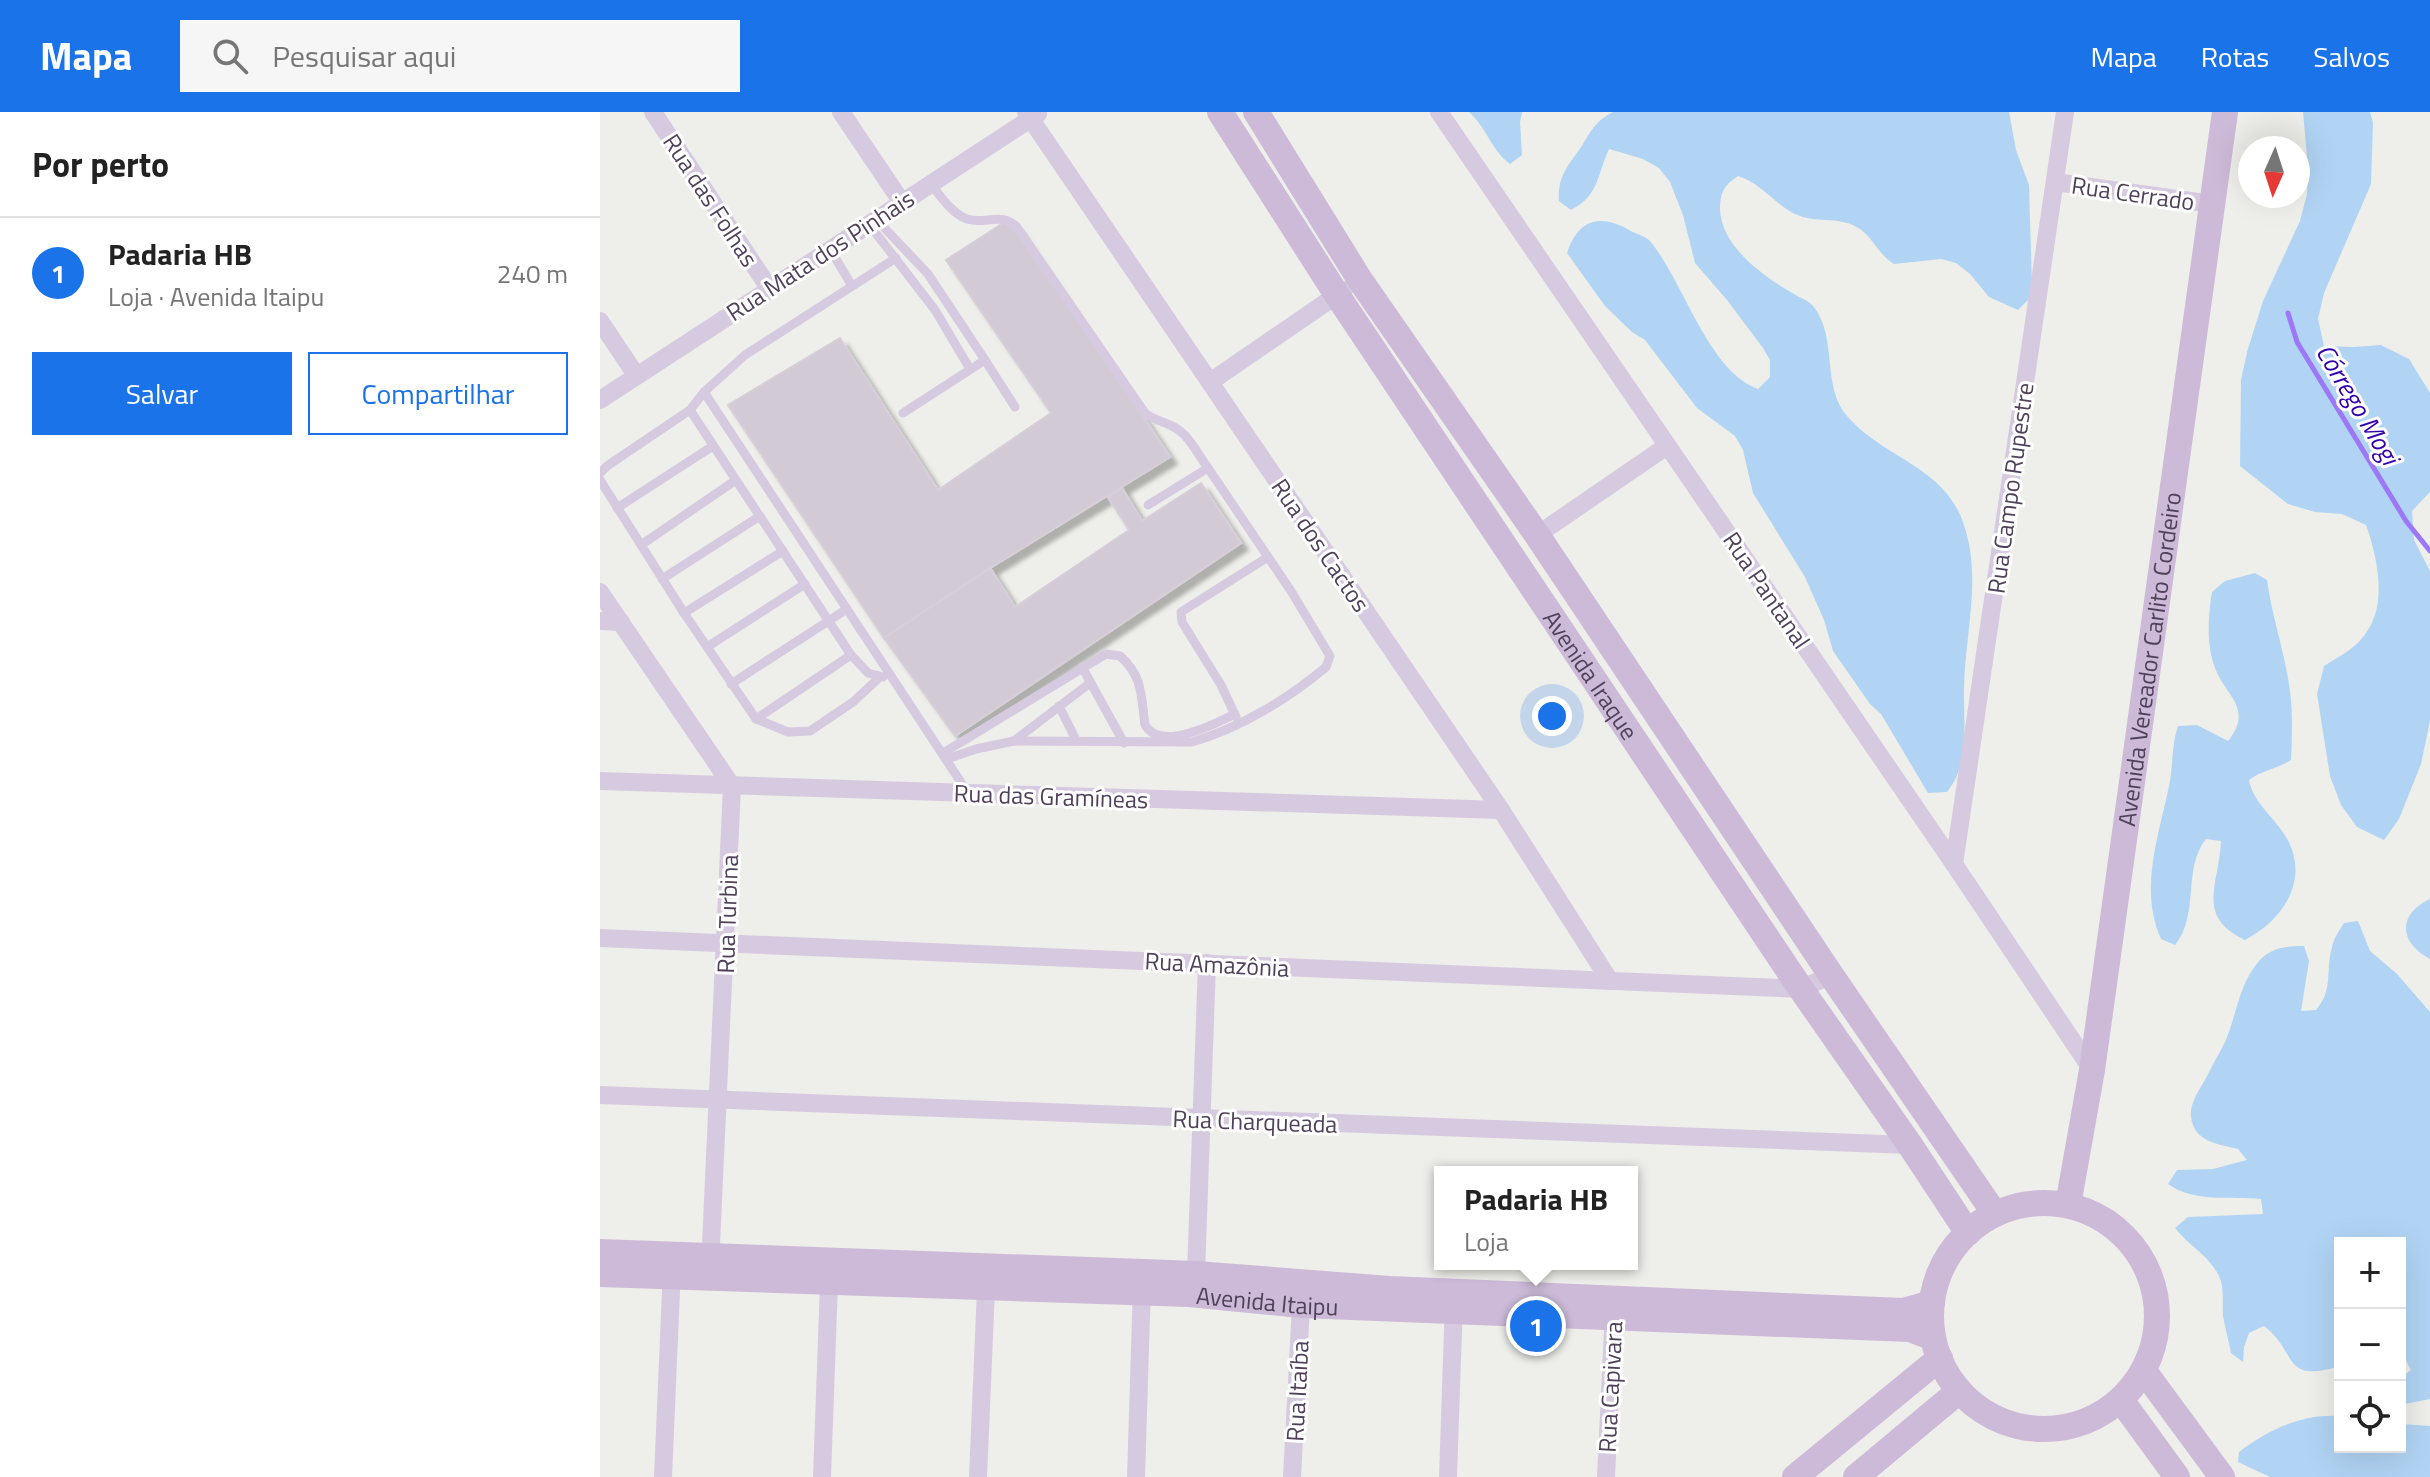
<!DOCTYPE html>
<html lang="pt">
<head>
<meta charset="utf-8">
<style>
  body { margin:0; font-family:"Titillium Web",sans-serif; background:#f6f6f6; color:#222 }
  .controls { position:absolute; right:24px; bottom:24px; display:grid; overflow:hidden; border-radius:0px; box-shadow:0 8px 32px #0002 }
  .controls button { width:72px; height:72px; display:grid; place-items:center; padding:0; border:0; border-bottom:2px solid #e0e0e0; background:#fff; color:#222; font:40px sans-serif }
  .compass { position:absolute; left:1638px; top:24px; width:72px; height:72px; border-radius:50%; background:#fff; box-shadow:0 8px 32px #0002; rotate:183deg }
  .you { position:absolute; left:952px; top:604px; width:28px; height:28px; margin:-20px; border:6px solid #fff; border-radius:50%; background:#1a73e8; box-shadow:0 0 0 12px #1a73e833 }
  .badge { display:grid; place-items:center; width:52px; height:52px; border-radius:50%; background:#1a73e8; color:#fff; font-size:26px; font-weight:700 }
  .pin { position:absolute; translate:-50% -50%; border:4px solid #fff; box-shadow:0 2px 8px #0006 }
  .popup { position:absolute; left:834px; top:1054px; width:204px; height:104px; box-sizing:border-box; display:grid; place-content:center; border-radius:0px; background:#fff; filter:drop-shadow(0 2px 6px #0005); font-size:26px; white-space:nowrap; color:#767676 }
  .popup b { font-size:30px; color:#222 }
  .popup::after { content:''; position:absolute; left:50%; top:100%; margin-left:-16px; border:16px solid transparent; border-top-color:#fff }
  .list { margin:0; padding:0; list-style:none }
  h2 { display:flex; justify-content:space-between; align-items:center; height:104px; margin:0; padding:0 32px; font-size:34px }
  h2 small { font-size:26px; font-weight:400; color:#767676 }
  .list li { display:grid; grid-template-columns:52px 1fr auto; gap:24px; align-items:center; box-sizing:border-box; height:112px; padding:0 32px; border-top:2px solid #e0e0e0 }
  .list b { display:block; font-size:30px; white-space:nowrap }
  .list p { margin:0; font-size:26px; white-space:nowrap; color:#767676 }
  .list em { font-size:26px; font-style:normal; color:#767676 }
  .actions { display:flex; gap:16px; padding:24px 32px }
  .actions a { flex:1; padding:18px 0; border:2px solid #1a73e8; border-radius:0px; text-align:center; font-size:28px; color:#1a73e8 }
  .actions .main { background:#1a73e8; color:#fff }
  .icon { flex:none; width:44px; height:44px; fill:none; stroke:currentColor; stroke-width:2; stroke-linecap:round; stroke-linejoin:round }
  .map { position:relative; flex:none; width:1830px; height:1365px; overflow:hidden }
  header { display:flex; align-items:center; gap:48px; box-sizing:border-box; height:112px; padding:0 40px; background:#1a73e8; color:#fff }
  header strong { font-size:38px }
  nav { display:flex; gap:44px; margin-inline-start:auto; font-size:28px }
  .search { width:560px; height:72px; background:#f6f6f6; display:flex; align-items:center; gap:20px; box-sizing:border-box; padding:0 28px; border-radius:0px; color:#767676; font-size:30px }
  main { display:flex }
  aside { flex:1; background:#fff }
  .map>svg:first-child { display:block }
</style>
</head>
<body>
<header>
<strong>Mapa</strong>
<div class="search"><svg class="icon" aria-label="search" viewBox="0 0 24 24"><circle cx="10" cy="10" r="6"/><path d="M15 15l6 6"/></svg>Pesquisar aqui</div>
<nav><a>Mapa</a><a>Rotas</a><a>Salvos</a></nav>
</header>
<main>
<aside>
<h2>Por perto<small></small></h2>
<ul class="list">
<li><span class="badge">1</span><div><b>Padaria HB</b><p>Loja · Avenida Itaipu</p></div><em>240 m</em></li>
</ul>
<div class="actions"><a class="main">Salvar</a><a>Compartilhar</a></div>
</aside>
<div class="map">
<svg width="1830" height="1365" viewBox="0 0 1830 1365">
  <defs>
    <filter id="shadow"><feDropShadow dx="7" dy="7" stdDeviation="2" flood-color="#0004"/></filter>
  </defs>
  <rect width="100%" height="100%" fill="#eeeeea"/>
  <!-- green -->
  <g fill="#b1d4f4">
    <path d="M 869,0 L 922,0 L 920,10 L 922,43 L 910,52 C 891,38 887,16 869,0 Z"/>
    <path d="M 1013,0 L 1409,0 L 1416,38 L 1429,73 L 1432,174 L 1428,188 L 1418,198 L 1389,185 L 1370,162 L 1356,151 L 1341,147 L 1294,152 C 1278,142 1273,126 1260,117 C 1241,104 1219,111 1200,104 C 1176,95 1162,71 1138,64 C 1126,72 1121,78 1120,93 C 1118,133 1163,164 1194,182 C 1200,186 1210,189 1214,195 C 1238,227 1221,274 1247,304 C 1284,347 1345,354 1364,413 C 1382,467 1365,521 1364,576 C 1363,612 1371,650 1347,680 L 1328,681 L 1281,602 L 1270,592 L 1233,539 L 1224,508 L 1205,465 L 1153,381 L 1143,338 L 1135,324 L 1097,296 L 1045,228 L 1032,220 L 1005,194 L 967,141 C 978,108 999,101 1029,118 C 1036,122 1045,124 1050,129 C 1084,170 1108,259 1158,277 L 1170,265 L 1170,248 L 1163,236 L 1127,188 L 1095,151 L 1083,103 L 1070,70 L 1059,56 L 1043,47 L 1009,37 C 997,62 1000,83 971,98 L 959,89 C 957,63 970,52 983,32 C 992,17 997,8 1013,0 Z"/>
    <path d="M 1703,0 L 1770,0 L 1773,11 L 1771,72 L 1724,181 L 1718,207 L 1724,234 L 1754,235 L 1781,233 L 1809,247 L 1830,281 L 1830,380 L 1812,399 L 1814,428 L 1830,459 L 1830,609 L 1821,652 L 1799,707 L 1784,728 L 1757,715 L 1741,693 L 1730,664 L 1717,582 L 1724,554 C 1740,544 1758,535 1768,518 C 1787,489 1777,444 1766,413 L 1742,402 L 1715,400 L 1688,392 L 1640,354 L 1641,268 L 1647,240 L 1663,189 L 1700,109 L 1707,82 L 1708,56 Z"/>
    <path d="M 1655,461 L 1667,468 C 1672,505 1685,541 1690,579 C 1693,602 1692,625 1691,648 C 1677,657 1662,658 1649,668 C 1653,689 1670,702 1682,719 C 1713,762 1686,807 1645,828 C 1595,804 1619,773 1621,729 L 1606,727 C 1582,757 1600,802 1575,833 L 1561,827 C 1538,775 1560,721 1570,669 C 1573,650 1572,632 1578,614 L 1597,613 L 1628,629 C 1654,596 1626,585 1615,556 C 1606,532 1608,504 1612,480 L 1625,469 Z"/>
    <path d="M 1830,787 L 1830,847 C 1799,831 1797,802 1830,787 Z"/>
    <path d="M 1758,809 L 1770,839 L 1797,862 L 1830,900 L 1830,1287 L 1800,1293 L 1800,1266 L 1811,1258 L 1804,1245 L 1800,1244 L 1800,1131 L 1740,1131 L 1740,1254 C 1681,1272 1699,1241 1664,1214 L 1649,1221 L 1644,1235 L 1643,1250 L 1631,1241 C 1629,1229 1625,1217 1623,1204 C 1622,1189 1625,1175 1618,1162 C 1607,1142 1588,1133 1575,1116 L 1588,1105 L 1663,1102 L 1661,1087 C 1630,1084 1595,1091 1568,1072 L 1577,1058 L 1613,1057 L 1647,1048 L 1638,1037 C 1618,1032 1594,1030 1591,1005 C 1589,992 1600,977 1606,966 C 1612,953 1620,941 1626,928 C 1637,901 1639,872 1659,849 C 1671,836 1686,834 1704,834 L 1709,849 L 1701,899 L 1716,898 C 1734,877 1725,859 1732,835 C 1734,826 1739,819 1744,811 Z"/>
    <path d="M 1740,1304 L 1740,1335 L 1800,1335 L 1800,1312 L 1830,1314 L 1830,1365 L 1670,1365 L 1638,1350 L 1639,1340 C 1670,1317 1701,1302 1740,1304 Z"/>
  </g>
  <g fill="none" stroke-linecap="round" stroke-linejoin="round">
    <!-- stream -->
    <polyline stroke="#9d78f6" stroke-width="5" points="1688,201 1697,230 1806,409 1830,439"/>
  </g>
  <!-- building -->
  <g fill="#d2cad4" stroke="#d6ced8" stroke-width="2" filter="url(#shadow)">
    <polygon points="408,108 416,114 570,345 390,456 284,526 128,293 240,226 338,378 451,301 346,148"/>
    <polygon points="601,371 641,431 355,624 284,526 390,456 415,495 529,418 508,385 522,376 542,409"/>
  </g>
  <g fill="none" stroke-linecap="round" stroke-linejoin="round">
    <!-- lane -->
    <g stroke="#d6cae0" stroke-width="9">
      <path d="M 330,71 C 340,83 351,101 367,107 C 385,113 399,100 416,114 L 545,301 C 556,310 569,310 580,319 C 591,327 599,344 608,356"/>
      <polyline points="275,106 328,162 385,248"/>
      <polyline points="268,111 335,198 370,257"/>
      <polyline points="230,137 252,174"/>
      <polyline points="104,280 368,681"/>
      <polyline points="90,298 251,543 268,561 283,565"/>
      <polyline points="303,301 385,248 415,295"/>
      <polyline points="0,361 7,354 90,298 104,280 145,243 296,146"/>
      <polyline points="0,368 84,501 156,607 188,620 210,619 253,590 280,565"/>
      <polyline points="17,396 113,334"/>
      <polyline points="41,433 136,368"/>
      <polyline points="62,467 160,404"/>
      <polyline points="84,501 183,439"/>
      <polyline points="107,535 205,472"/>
      <polyline points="482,555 524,631"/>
      <polyline points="131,572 247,497"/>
      <polyline points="459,594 476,628"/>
      <polyline points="636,605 621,573 582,510 581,500 668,445"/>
      <polyline points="156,607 251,543"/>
      <polyline points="414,629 490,571"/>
      <path d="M 343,641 L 506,542 L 520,544 C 543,564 541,584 545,613 C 561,640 615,612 635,602"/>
      <path d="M 347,647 L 376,637 L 414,629 L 592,630 C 640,616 688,587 726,555 L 730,544 L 691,479 L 608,356 L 548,393"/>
    </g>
    <!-- street -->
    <g stroke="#d6cae0" stroke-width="18">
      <polyline points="53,0 169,176"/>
      <polyline points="241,0 301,89"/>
      <polyline points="426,0 901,698 1010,869"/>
      <polyline points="839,0 1354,752 1492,958"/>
      <polyline points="1455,70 1612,92"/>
      <polyline points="0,209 36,263"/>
      <polyline points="610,270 744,178"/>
      <polyline points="0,288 438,2"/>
      <polyline points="937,423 1067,334"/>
      <polyline points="0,480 132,674 110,1154"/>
      <polyline points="0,509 21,510"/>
      <polyline points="0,669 901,698"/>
      <polyline points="1354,752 1465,0"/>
      <polyline points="0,826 1201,877 1231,863"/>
      <polyline points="0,983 1310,1033"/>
      <polyline points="592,1172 596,1162 607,851"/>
      <polyline points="63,1365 72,1156"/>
      <polyline points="222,1365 229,1171"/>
      <polyline points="378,1365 386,1177"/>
      <polyline points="536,1365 542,1172"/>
      <polyline points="692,1365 701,1193"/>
      <polyline points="848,1365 854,1188"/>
      <polyline points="1006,1365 1014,1196"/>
    </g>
    <!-- secondary -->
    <g stroke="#ccbad8" stroke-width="26">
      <path id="s1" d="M 620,0 L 737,183 L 1201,877 L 1310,1033 L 1368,1121"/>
      <polyline points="656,0 760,168 937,423 1231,863 1395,1102"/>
      <circle cx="1444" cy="1204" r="113"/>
      <path id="s2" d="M 1468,1093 L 1492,958 L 1625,0"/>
      <polyline points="0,1140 596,1162 789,1177 1303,1199 1332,1191"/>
      <path id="s3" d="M 0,1162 L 589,1182 L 701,1193 L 1310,1217 L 1333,1226"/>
      <polyline points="1544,1259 1622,1365"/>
      <polyline points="1521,1288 1577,1365"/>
      <polyline points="1195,1365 1340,1246"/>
      <polyline points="1256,1365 1359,1279"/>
    </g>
  </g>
  <g text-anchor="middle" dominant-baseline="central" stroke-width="6" stroke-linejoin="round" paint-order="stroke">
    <!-- street labels -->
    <g font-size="24" fill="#4f415a" stroke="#fff">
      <text transform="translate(1533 81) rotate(8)">Rua Cerrado</text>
      <text transform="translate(111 88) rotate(57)">Rua das Folhas</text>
      <text transform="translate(220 143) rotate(-33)">Rua Mata dos Pinhais</text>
      <text transform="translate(1410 376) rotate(-82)">Rua Campo Rupestre</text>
      <text transform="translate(721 433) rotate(56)">Rua dos Cactos</text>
      <text transform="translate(1167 478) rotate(56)">Rua Pantanal</text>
      <text stroke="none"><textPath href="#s2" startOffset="552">Avenida Vereador Carlito Cordeiro</textPath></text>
      <text stroke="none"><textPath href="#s1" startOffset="674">Avenida Iraque</textPath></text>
      <text transform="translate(451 684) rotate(2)">Rua das Gramíneas</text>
      <text transform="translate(127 802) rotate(-88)">Rua Turbina</text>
      <text transform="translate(617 852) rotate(3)">Rua Amazônia</text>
      <text transform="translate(655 1009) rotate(2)">Rua Charqueada</text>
      <text stroke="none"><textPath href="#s3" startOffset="668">Avenida Itaipu</textPath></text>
      <text transform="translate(1010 1275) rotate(-87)">Rua Capivara</text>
      <text transform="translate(697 1279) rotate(-87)">Rua Itaíba</text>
    </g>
    <!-- water labels -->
    <g font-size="26" font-style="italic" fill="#3400af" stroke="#fff">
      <text transform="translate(1758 292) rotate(59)">Córrego Mogi</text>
    </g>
  </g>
</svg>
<div class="controls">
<button>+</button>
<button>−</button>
<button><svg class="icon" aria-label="locate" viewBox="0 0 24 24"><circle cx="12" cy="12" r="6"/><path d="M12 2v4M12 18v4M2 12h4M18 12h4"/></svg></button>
</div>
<svg class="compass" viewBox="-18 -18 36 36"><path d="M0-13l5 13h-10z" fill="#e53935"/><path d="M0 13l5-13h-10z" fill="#767676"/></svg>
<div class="you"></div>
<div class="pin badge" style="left:936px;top:1214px">1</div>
<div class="popup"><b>Padaria HB</b>Loja</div>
</div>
</main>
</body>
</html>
